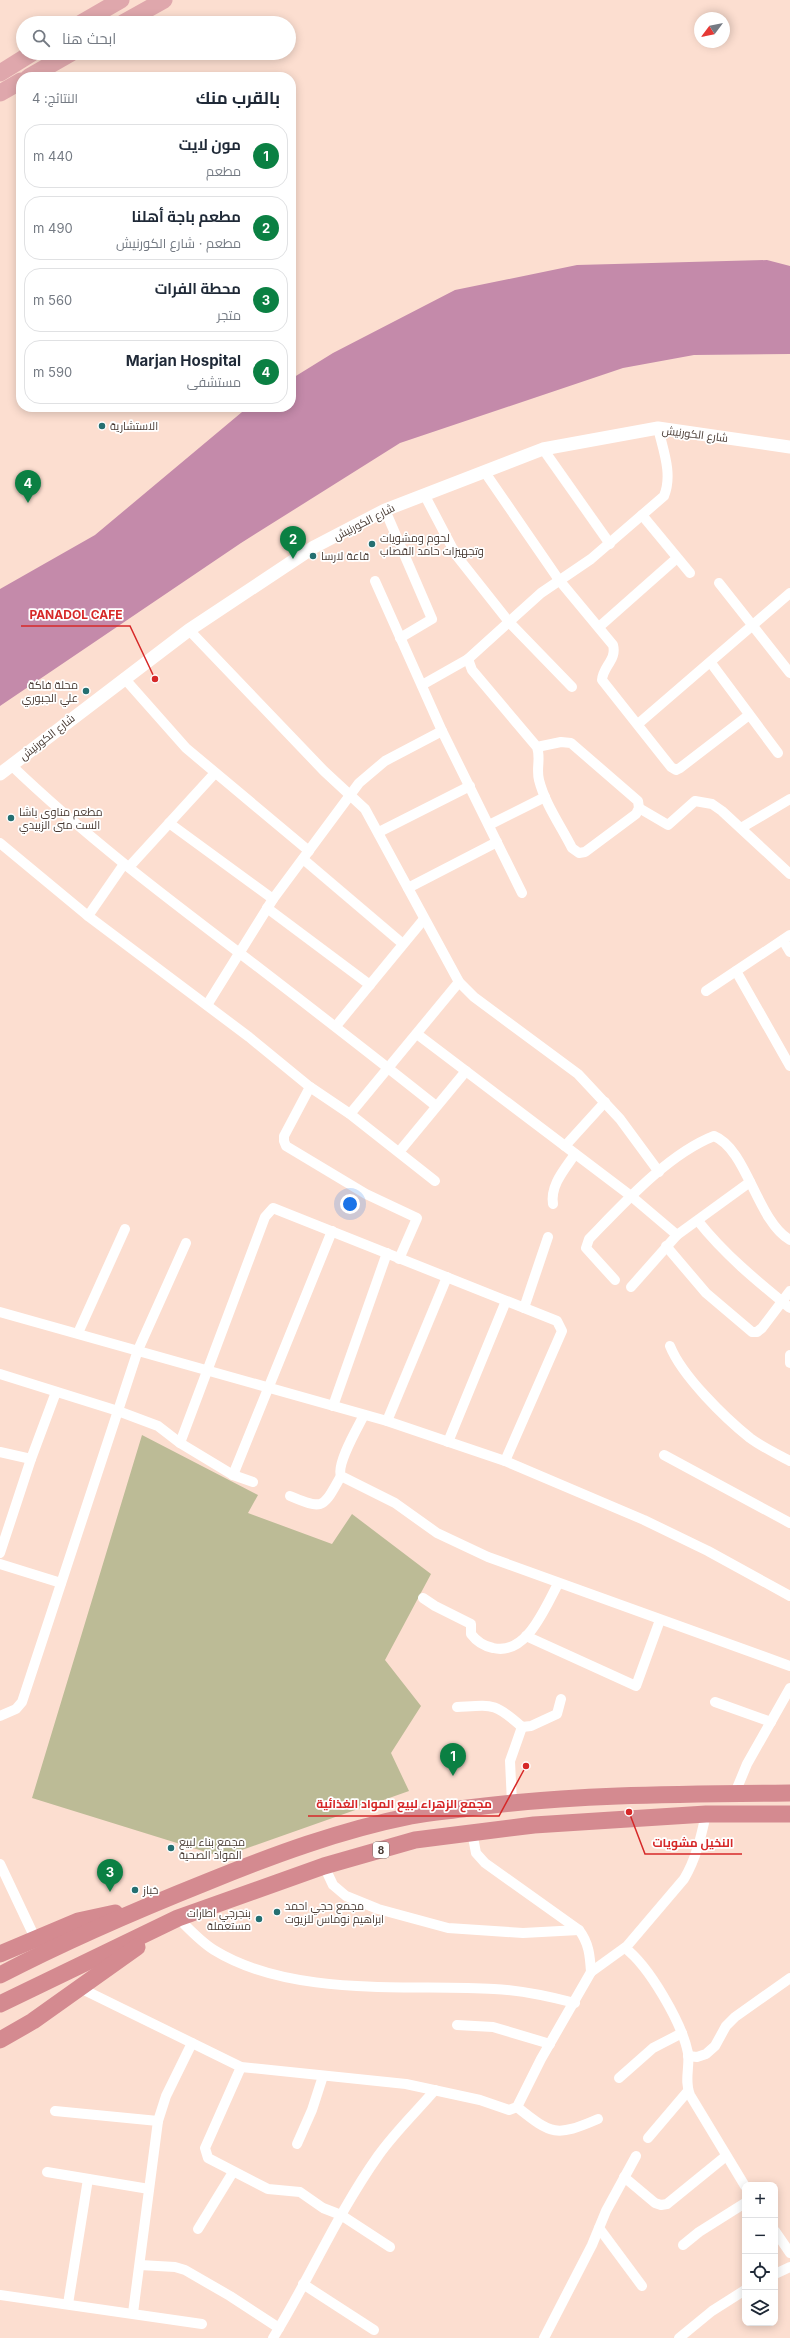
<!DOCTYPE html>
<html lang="ar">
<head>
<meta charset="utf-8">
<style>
  body { margin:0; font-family:Inter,Cairo,sans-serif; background:#f2f2f3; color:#1f2937; direction:rtl }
  .controls { position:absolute; right:12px; bottom:12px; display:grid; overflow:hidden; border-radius:8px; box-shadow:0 2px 10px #0003 }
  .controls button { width:36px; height:36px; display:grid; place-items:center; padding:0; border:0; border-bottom:1px solid #e0e1e3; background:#fff; color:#1f2937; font:20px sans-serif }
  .compass { position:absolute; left:694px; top:12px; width:36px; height:36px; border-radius:50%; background:#fff; box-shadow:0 2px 10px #0003; rotate:238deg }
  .you { position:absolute; left:350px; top:1204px; width:14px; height:14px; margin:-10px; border:3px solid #fff; border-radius:50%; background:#1a73e8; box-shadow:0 0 0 6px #1a73e833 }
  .badge { display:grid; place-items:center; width:26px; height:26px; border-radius:50%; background:#0b8043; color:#fff; font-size:13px; font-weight:700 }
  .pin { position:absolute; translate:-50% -33px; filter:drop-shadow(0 1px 2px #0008) }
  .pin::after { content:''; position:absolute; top:21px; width:14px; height:12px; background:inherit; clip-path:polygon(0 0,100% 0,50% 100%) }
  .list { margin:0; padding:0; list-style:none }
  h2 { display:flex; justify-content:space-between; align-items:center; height:52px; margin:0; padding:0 16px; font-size:17px }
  h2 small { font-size:13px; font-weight:400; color:#747a83 }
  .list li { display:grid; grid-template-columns:26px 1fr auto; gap:12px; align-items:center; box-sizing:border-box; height:64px; margin:0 8px 8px; padding:0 8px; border:1px solid #e0e1e3; border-radius:16px }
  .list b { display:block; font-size:15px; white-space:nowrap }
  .list p { margin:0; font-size:13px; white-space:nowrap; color:#747a83 }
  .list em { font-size:13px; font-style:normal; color:#747a83 }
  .icon { flex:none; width:22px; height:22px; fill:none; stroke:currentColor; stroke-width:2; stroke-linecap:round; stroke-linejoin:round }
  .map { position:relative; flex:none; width:790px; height:2338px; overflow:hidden; direction:ltr }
  .search { position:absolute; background:#fff; box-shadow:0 2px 10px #0003; left:16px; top:16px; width:280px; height:44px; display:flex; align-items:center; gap:10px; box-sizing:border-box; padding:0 14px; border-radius:22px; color:#747a83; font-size:15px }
  .panel { position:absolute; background:#fff; box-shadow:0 2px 10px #0003; left:16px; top:72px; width:280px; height:340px; border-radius:16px; direction:rtl }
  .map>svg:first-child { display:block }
</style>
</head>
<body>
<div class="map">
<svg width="790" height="2338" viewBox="0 0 790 2338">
  <rect width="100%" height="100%" fill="#fcded0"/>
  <!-- green -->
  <polygon fill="#bcbb96" points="142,1435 258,1495 248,1513 332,1544 352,1514 431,1574 385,1660 421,1706 391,1753 409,1791 222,1857 32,1798"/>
  <!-- water -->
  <polygon fill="#c48aaa" points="767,260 790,266 790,354 694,355 623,368 400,443 241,543 0,706 0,589 95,535 248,407 291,407 291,379 333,353 455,290 577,265"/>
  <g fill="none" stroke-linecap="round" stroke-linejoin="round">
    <!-- minor -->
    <g stroke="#fff" stroke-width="10">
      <polyline points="543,449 610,544"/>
      <path d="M 484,471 L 559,580 L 613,645 C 617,660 603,666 602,680 L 671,767 L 676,770 L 680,768 L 749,715"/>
      <polyline points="424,494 456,555 509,622 572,687"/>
      <polyline points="385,510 432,619 400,638"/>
      <polyline points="642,515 690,573"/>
      <polyline points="375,581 442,731 522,893"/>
      <polyline points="719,583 790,673"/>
      <polyline points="599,627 677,558"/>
      <polyline points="189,630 324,771 365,809 459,982 474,997 578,1074 620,1119 659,1172"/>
      <polyline points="711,663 778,753"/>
      <polyline points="124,678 186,748 309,851"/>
      <polyline points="422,685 468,659"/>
      <polyline points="638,724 790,593"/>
      <path d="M 537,747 L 561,742 L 571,743 L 638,801 L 639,808 L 636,814 L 585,852 L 579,853 L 572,848 C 561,826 545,804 539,780 C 536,769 541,758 537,747 L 472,670 L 468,659 L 541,593 L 591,559 L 664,496 C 673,474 663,450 658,428"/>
      <path d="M 11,765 C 87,838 171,901 254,964 C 315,1011 376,1058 436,1106"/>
      <polyline points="639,808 668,825 695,801 712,804 722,811 790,874"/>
      <polyline points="169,823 273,899"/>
      <polyline points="489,825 545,797"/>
      <polyline points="741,828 790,799"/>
      <polyline points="379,832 470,786"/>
      <polyline points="0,843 88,916 249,1037 310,1087 350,1114 435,1181"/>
      <polyline points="303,859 403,944"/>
      <polyline points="129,867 215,773"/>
      <polyline points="408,888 497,842"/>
      <polyline points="267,908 370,985"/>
      <polyline points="88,916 124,864"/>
      <polyline points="783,940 790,952"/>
      <polyline points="736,971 790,1066"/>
      <polyline points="706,991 790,935"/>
      <polyline points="207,1005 273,899 359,783 385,761 442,731"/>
      <polyline points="336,1026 424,919"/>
      <polyline points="417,1034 631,1196 677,1235"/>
      <polyline points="310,1087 284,1136 284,1141 286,1146 366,1194 417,1218 399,1259"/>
      <polyline points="350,1114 459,982"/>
      <polyline points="565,1146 605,1102"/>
      <polyline points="399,1152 466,1071"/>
      <path d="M 553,1204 C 550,1185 565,1169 575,1154"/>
      <path d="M 698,1221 C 725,1255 757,1281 790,1308"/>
      <polyline points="666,1246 706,1293 752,1332 757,1332 762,1328 790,1291"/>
      <path d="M 615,1280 L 586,1248 L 589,1239 C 623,1204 668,1154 714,1136 C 747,1149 757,1221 790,1240"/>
      <polyline points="631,1287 677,1235 750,1182"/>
      <polyline points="524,1308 548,1237"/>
      <polyline points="0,1312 387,1421 505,1461 644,1520 708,1551 790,1596"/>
      <polyline points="78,1333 125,1229"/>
      <path d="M 670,1346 C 682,1376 725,1418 750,1438 C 762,1447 777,1454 790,1461"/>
      <polyline points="790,1355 790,1363"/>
      <polyline points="0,1374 118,1411 158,1426 180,1443 233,1475 253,1482"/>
      <polyline points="333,1406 387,1253"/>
      <path d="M 364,1415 C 358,1427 336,1464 341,1476 L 395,1503 L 437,1533 L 488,1557 L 790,1666"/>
      <polyline points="387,1421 447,1277"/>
      <polyline points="448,1442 506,1301"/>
      <polyline points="180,1443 265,1217 273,1208 557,1321 562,1331 505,1461"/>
      <polyline points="0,1452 31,1459"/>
      <polyline points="664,1455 790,1523"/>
      <polyline points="233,1475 332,1231"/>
      <path d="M 290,1496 C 325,1511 323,1507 341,1476"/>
      <polyline points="0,1553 31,1459 56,1392"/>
      <polyline points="0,1564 61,1583"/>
      <path d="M 423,1598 L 435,1606 L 471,1624 L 471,1634 C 477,1642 483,1646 493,1648 C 527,1656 545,1607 558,1584"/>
      <polyline points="526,1636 636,1686 660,1620"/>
      <polyline points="715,1702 771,1722"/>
      <path d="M 457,1707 C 492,1705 494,1702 522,1727 L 531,1726 L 557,1714 L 561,1699"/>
      <polyline points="0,1716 16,1709 22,1702 138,1350 186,1243"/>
      <polyline points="735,1793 747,1764 790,1688"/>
      <polyline points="512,1803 510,1761 522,1727"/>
      <polyline points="0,1864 35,1938"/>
      <polyline points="324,1866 333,1885 346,1896 378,1909 448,1928 523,1933 579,1930"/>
      <path d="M 178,1918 C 189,1929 201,1942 214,1950 C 292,1998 407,1984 494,1989 C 521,1990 548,1996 575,2003"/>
      <path d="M 625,1948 C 649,1966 682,2023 688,2053 C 690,2067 684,2081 690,2095 L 745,2186"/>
      <path d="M 591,1972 L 627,1946 L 684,1879 C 696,1859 701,1837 706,1814"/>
      <path d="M 80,1988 L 241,2067 L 406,2084 L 480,2100 L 509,2110 L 517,2107 L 541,2059 L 591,1972 C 590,1956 589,1943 579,1930 L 485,1863 L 476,1853 L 472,1832"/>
      <polyline points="457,2025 493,2027 550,2044"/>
      <polyline points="688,2056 697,2057 706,2054 715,2046 726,2026 735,2017 790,1978"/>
      <polyline points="241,2067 205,2148 208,2158 268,2189 300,2192 323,2208 341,2215 390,2247"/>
      <polyline points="619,2078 653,2048 682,2033"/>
      <path d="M 517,2107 C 552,2135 556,2137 598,2119"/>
      <polyline points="55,2111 158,2121"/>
      <polyline points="648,2138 688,2091"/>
      <polyline points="297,2144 312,2110 323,2076"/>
      <polyline points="47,2172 149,2189"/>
      <polyline points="624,2177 655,2203 661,2205 667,2204 726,2156"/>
      <polyline points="599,2228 642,2286"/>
      <polyline points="198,2229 233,2172"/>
      <polyline points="775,2231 790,2253"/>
      <polyline points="683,2245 699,2232 745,2203"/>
      <polyline points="140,2265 175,2267 185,2270 230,2296 279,2328"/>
      <polyline points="775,2274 790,2267"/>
      <polyline points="303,2284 374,2330"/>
      <polyline points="0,2295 202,2324"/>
      <polyline points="68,2304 88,2179"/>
      <polyline points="133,2313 158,2121 166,2096 192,2043"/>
      <path d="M 273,2338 C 310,2278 337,2214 378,2156 C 394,2133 416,2112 435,2090"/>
      <polyline points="544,2338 592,2245 606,2211 636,2156"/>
      <polyline points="679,2338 712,2311 745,2290"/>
    </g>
    <!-- tertiary -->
    <polyline stroke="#fff" stroke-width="13" points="0,774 189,630 314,547 385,510 543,449 658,428 790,447"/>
    <!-- primary -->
    <g stroke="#dfa7ac" stroke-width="17">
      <polyline points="81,23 121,0"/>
      <polyline points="123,23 164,0"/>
      <polyline points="0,73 32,53"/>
      <polyline points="29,77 71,53"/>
      <polyline points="0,93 21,81"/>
    </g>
    <!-- trunk -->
    <g stroke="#d48a90" stroke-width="17">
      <polyline points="0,1954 78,1921 115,1913"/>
      <path d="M 0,1975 C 67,1940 137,1910 207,1882 C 273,1855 341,1830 411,1816 C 430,1812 449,1811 468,1808 C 575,1794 683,1794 790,1793"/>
      <polyline points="0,2004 178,1918 324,1866 415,1840 534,1825 706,1814 790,1814"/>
      <polyline points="0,2040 33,2021 137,1947"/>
    </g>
  </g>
  <!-- markers -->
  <g fill="#246f71" stroke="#fff" stroke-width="1.5">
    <circle cx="102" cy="426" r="4"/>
    <circle cx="372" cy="544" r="4"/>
    <circle cx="313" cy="556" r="4"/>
    <circle cx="86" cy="691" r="4"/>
    <circle cx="11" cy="818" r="4"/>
    <circle cx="171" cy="1848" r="4"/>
    <circle cx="135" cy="1890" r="4"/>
    <circle cx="277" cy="1912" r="4"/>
    <circle cx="259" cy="1919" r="4"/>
  </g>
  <g text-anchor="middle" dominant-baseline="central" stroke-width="3.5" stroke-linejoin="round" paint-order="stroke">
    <!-- shield labels -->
    <rect fill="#fff" stroke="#7e746f" stroke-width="1" x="373" y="1842" width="16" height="16" rx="3"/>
    <g font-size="10" font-weight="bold" fill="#463831">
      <text x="381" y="1850">8</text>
    </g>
    <!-- poi labels -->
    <g font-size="11" fill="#463831" stroke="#fff" text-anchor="start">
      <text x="110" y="426">الاستشارية</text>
      <text x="380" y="538">لحوم ومشويات<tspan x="380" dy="13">وتجهيزات حامد القصاب</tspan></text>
      <text x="321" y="556">قاعة لارسا</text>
      <text x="78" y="685" text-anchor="end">محلة فاكة<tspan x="78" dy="13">علي الجبوري</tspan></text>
      <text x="19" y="812">مطعم مناوي باشا<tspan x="19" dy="13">الست منى الزبيدي</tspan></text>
      <text x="179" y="1842">مجمع بناء لبيع<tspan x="179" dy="13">المواد الصحية</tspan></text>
      <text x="143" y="1890">خباز</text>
      <text x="285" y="1906">مجمع حجي احمد<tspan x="285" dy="13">ابراهيم نوماس للزيوت</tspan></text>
      <text x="251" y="1913" text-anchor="end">بنجرجي اطارات<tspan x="251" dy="13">مستعملة</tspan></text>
    </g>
    <!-- street labels -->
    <g font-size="11" fill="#463831" stroke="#fff">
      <text transform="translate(695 434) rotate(7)">شارع الكورنيش</text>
      <text transform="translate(364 522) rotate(-27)">شارع الكورنيش</text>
      <text transform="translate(47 737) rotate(-38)">شارع الكورنيش</text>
    </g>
  </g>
  <!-- callouts -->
  <path fill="none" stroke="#d62828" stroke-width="1.5" d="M155 679L130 626H21M526 1766L499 1816H308M629 1812L645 1854H742"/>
  <g fill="#d62828" stroke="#fff" stroke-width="1.5">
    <circle cx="155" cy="679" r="4"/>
    <circle cx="526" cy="1766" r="4"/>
    <circle cx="629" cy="1812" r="4"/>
  </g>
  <g font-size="12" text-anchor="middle" font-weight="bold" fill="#d62828" stroke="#fff" stroke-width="3.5" stroke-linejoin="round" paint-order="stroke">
    <text x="76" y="619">PANADOL CAFE</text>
    <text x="404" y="1808">مجمع الزهراء لبيع المواد الغذائية</text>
    <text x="693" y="1847">النخيل مشويات</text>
  </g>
</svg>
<div class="controls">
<button>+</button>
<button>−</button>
<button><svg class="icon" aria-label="locate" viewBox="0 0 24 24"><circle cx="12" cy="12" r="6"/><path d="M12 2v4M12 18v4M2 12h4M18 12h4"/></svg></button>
<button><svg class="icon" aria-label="layers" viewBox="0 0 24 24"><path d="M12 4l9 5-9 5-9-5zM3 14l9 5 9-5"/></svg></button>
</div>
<svg class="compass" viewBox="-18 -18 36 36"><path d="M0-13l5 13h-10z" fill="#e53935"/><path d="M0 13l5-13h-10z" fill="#747a83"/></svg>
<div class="you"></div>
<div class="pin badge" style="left:453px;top:1776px">1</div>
<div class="pin badge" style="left:293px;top:559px">2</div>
<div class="pin badge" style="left:110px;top:1892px">3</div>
<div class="pin badge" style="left:28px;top:503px">4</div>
<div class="search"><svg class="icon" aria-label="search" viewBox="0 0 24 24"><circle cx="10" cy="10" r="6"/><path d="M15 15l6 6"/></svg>ابحث هنا</div>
<section class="panel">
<h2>بالقرب منك<small>النتائج: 4</small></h2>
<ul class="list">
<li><span class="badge">1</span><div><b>مون لايت</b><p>مطعم</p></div><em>440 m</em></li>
<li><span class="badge">2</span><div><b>مطعم باجة أهلنا</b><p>مطعم · شارع الكورنيش</p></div><em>490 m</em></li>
<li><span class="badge">3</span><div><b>محطة الفرات</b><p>متجر</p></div><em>560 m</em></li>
<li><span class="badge">4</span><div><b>Marjan Hospital</b><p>مستشفى</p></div><em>590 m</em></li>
</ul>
</section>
</div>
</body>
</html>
